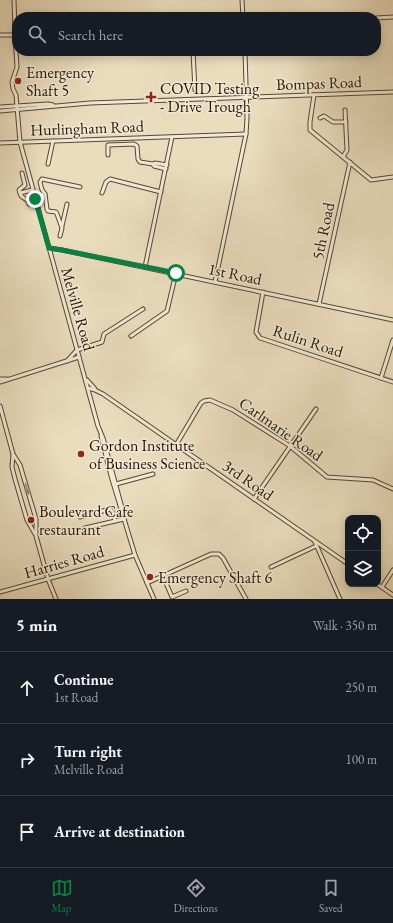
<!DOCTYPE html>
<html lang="en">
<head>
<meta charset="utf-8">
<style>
  body { margin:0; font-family:"EB Garamond",serif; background:#242831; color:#f1f3f6 }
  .controls { position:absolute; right:12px; bottom:12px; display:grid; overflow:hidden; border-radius:8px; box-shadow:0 2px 10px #0003 }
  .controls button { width:36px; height:36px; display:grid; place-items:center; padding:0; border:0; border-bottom:1px solid #363941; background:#171b24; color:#f1f3f6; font:20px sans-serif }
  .stop { position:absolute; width:12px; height:12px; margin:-9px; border:3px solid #0b8043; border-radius:50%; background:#fff }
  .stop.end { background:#0b8043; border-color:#fff; box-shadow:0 1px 4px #0008 }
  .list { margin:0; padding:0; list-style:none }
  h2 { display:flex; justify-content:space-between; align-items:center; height:52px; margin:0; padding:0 16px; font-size:17px }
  h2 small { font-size:13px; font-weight:400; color:#9ea1a6 }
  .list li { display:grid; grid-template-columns:26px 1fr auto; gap:12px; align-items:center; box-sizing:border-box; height:72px; padding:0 16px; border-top:1px solid #363941 }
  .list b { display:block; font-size:15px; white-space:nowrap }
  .list p { margin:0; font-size:13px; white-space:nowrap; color:#9ea1a6 }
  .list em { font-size:13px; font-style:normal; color:#9ea1a6 }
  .icon { flex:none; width:22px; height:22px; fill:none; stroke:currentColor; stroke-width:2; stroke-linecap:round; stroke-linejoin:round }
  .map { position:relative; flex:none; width:393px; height:599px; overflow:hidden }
  .search { position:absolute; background:#171b24; box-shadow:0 2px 10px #0003; left:12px; right:12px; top:12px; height:44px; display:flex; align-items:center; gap:10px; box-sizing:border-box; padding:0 14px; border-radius:16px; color:#9ea1a6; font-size:15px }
  .sheet { height:268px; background:#171b24 }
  nav { display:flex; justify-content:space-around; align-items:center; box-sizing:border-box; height:56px; border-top:1px solid #363941; background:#171b24; font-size:11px; color:#9ea1a6 }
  nav a { display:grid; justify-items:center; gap:2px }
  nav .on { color:#0b8043 }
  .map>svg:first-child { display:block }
</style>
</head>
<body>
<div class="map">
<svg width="393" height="599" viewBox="0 0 393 599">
  <rect width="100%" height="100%" fill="#eaddbe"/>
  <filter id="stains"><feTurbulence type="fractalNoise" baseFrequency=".005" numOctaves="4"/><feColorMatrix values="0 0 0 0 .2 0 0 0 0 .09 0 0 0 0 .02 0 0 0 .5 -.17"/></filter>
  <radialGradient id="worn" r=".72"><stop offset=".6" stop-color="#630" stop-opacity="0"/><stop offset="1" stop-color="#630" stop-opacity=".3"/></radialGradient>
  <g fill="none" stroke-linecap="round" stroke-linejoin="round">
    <defs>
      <g id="minor">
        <polyline points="14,0 15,30 17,33"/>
        <polyline points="242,0 243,17"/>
        <polyline points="376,18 393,17"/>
        <polyline points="0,35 13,35 15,36 17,67 12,82 13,89 16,95 20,142 98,426 103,438 122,508 121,510"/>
        <polyline points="193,51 195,90"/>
        <polyline points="314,95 310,122 310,130 371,180 393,177"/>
        <polyline points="0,107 48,104 53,105"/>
        <polyline points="0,111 90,103 393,92"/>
        <polyline points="320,118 324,116 333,122 346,122"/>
        <polyline points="0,143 246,134"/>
        <polyline points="108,155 108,145 134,144 137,146 138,159 140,162 153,164 155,163 167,165"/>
        <polyline points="343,157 347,150 345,110"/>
        <polyline points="48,164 53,141"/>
        <polyline points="153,164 154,166 166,169"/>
        <polyline points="22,173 25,185 19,190 20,193 32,190"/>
        <path d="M 20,193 C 21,199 27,198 30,203 L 29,204"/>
        <polyline points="102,193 106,182 110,179 161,192"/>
        <polyline points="34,196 45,194"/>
        <polyline points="35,199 45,197"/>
        <polyline points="62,226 67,204"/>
        <polyline points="60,236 62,228 57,214 56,212 48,211 47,209 45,194 42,190 40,182 42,179 80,187"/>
        <polyline points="49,248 62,250 393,320"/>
        <polyline points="145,267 172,137"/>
        <polyline points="215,282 246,134 247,118 245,51"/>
        <polyline points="263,292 256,332 260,338 393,382"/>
        <polyline points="319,304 350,162"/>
        <polyline points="131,336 167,311 176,273"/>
        <polyline points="67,361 77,350 102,342 104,334 143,309"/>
        <polyline points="381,378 393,340"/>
        <polyline points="0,379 7,379"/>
        <polyline points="87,380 95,389"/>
        <polyline points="0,382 79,357"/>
        <polyline points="88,388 95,390 103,394 348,564"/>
        <polyline points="0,406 13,454 20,465 36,519 36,536 48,579 56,599"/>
        <polyline points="101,436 111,476 135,555 154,599"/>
        <polyline points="176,445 201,403 204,401 210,400 233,410 290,446 327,477 373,480 393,489"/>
        <polyline points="13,454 12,467 15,479 27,520 35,534"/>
        <polyline points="116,484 153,474"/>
        <polyline points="254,499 316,409"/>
        <polyline points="80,517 110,509 113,512 115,521"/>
        <polyline points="85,528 124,519"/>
        <polyline points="315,542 340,599"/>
        <polyline points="271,567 316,546"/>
        <polyline points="163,576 172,597 186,591"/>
        <polyline points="147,583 211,554 219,554 223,558 246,599"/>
        <polyline points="377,584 393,595"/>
        <polyline points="382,587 393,570"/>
        <polyline points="0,592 135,555"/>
      </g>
    </defs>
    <!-- minor casing -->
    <use href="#minor" stroke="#584633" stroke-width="5"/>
    <!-- minor -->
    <use href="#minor" stroke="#f1e9d5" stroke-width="3"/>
  </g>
  <!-- one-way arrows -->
  <defs><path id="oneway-solid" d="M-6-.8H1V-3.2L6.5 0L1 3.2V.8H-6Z"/></defs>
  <use fill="#978977" href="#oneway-solid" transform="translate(27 489) rotate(74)"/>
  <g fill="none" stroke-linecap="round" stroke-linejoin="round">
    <!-- route -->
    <polyline stroke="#0b8043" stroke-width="5" points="35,199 49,248 62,250 176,273"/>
  </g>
  <!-- markers -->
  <g fill="#8f2418" stroke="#f1e9d5" stroke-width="1.5">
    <circle cx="18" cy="81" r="4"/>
    <path d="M149 91h4v4h4v4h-4v4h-4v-4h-4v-4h4z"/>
    <circle cx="81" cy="454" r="4"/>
    <circle cx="31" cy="520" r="4"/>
    <circle cx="150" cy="577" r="4"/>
  </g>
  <g text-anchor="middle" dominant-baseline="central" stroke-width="3" stroke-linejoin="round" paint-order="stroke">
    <!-- poi labels -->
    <g font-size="16" fill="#281305" stroke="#f1e9d5" text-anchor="start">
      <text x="26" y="72">Emergency<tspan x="26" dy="18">Shaft 5</tspan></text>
      <text x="160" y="88">COVID Testing<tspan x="160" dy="18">- Drive Trough</tspan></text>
      <text x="89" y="445">Gordon Institute<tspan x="89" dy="18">of Business Science</tspan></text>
      <text x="39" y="511">Boulevard Cafe<tspan x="39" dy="18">restaurant</tspan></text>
      <text x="158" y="577">Emergency Shaft 6</text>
    </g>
    <!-- street labels -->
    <g font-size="16" fill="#281305" stroke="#f1e9d5">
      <text transform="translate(319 83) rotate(-2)">Bompas Road</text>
      <text transform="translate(87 128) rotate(-2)">Hurlingham Road</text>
      <text transform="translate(323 231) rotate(-78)">5th Road</text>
      <text transform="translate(235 274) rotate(12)">1st Road</text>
      <text transform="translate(78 309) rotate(74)">Melville Road</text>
      <text transform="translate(308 341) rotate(18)">Rulin Road</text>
      <text transform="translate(281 429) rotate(35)">Carlmarie Road</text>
      <text transform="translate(248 480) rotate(35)">3rd Road</text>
      <text transform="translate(64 562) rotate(-16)">Harries Road</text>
    </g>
  </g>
  <rect width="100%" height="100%" filter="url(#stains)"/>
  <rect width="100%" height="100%" fill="url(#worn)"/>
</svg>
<div class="controls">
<button><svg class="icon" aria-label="locate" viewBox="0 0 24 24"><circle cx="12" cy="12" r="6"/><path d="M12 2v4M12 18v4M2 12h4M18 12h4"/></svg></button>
<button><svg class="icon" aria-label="layers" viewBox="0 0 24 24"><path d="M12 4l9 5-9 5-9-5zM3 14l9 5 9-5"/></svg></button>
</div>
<div class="stop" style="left:176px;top:273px"></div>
<div class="stop end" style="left:35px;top:199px"></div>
<div class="search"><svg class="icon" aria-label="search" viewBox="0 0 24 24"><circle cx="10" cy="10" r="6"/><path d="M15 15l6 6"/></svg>Search here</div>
</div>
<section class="sheet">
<h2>5 min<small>Walk · 350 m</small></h2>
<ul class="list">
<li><svg class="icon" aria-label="ahead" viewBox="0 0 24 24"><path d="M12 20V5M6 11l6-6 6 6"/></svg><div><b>Continue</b><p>1st Road</p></div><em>250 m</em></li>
<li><svg class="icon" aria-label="right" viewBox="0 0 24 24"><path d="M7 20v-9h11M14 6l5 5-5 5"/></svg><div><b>Turn right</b><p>Melville Road</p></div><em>100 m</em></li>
<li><svg class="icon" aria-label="arrive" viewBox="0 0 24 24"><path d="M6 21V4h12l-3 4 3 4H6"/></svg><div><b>Arrive at destination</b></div></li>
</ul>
</section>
<nav>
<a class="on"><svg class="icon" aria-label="map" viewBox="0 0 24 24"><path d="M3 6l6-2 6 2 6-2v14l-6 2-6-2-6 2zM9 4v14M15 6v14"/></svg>Map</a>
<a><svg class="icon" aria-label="directions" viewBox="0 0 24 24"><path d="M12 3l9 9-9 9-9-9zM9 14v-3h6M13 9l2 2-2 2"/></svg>Directions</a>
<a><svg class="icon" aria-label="saved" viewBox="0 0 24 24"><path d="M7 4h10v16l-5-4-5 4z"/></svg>Saved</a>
</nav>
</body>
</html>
